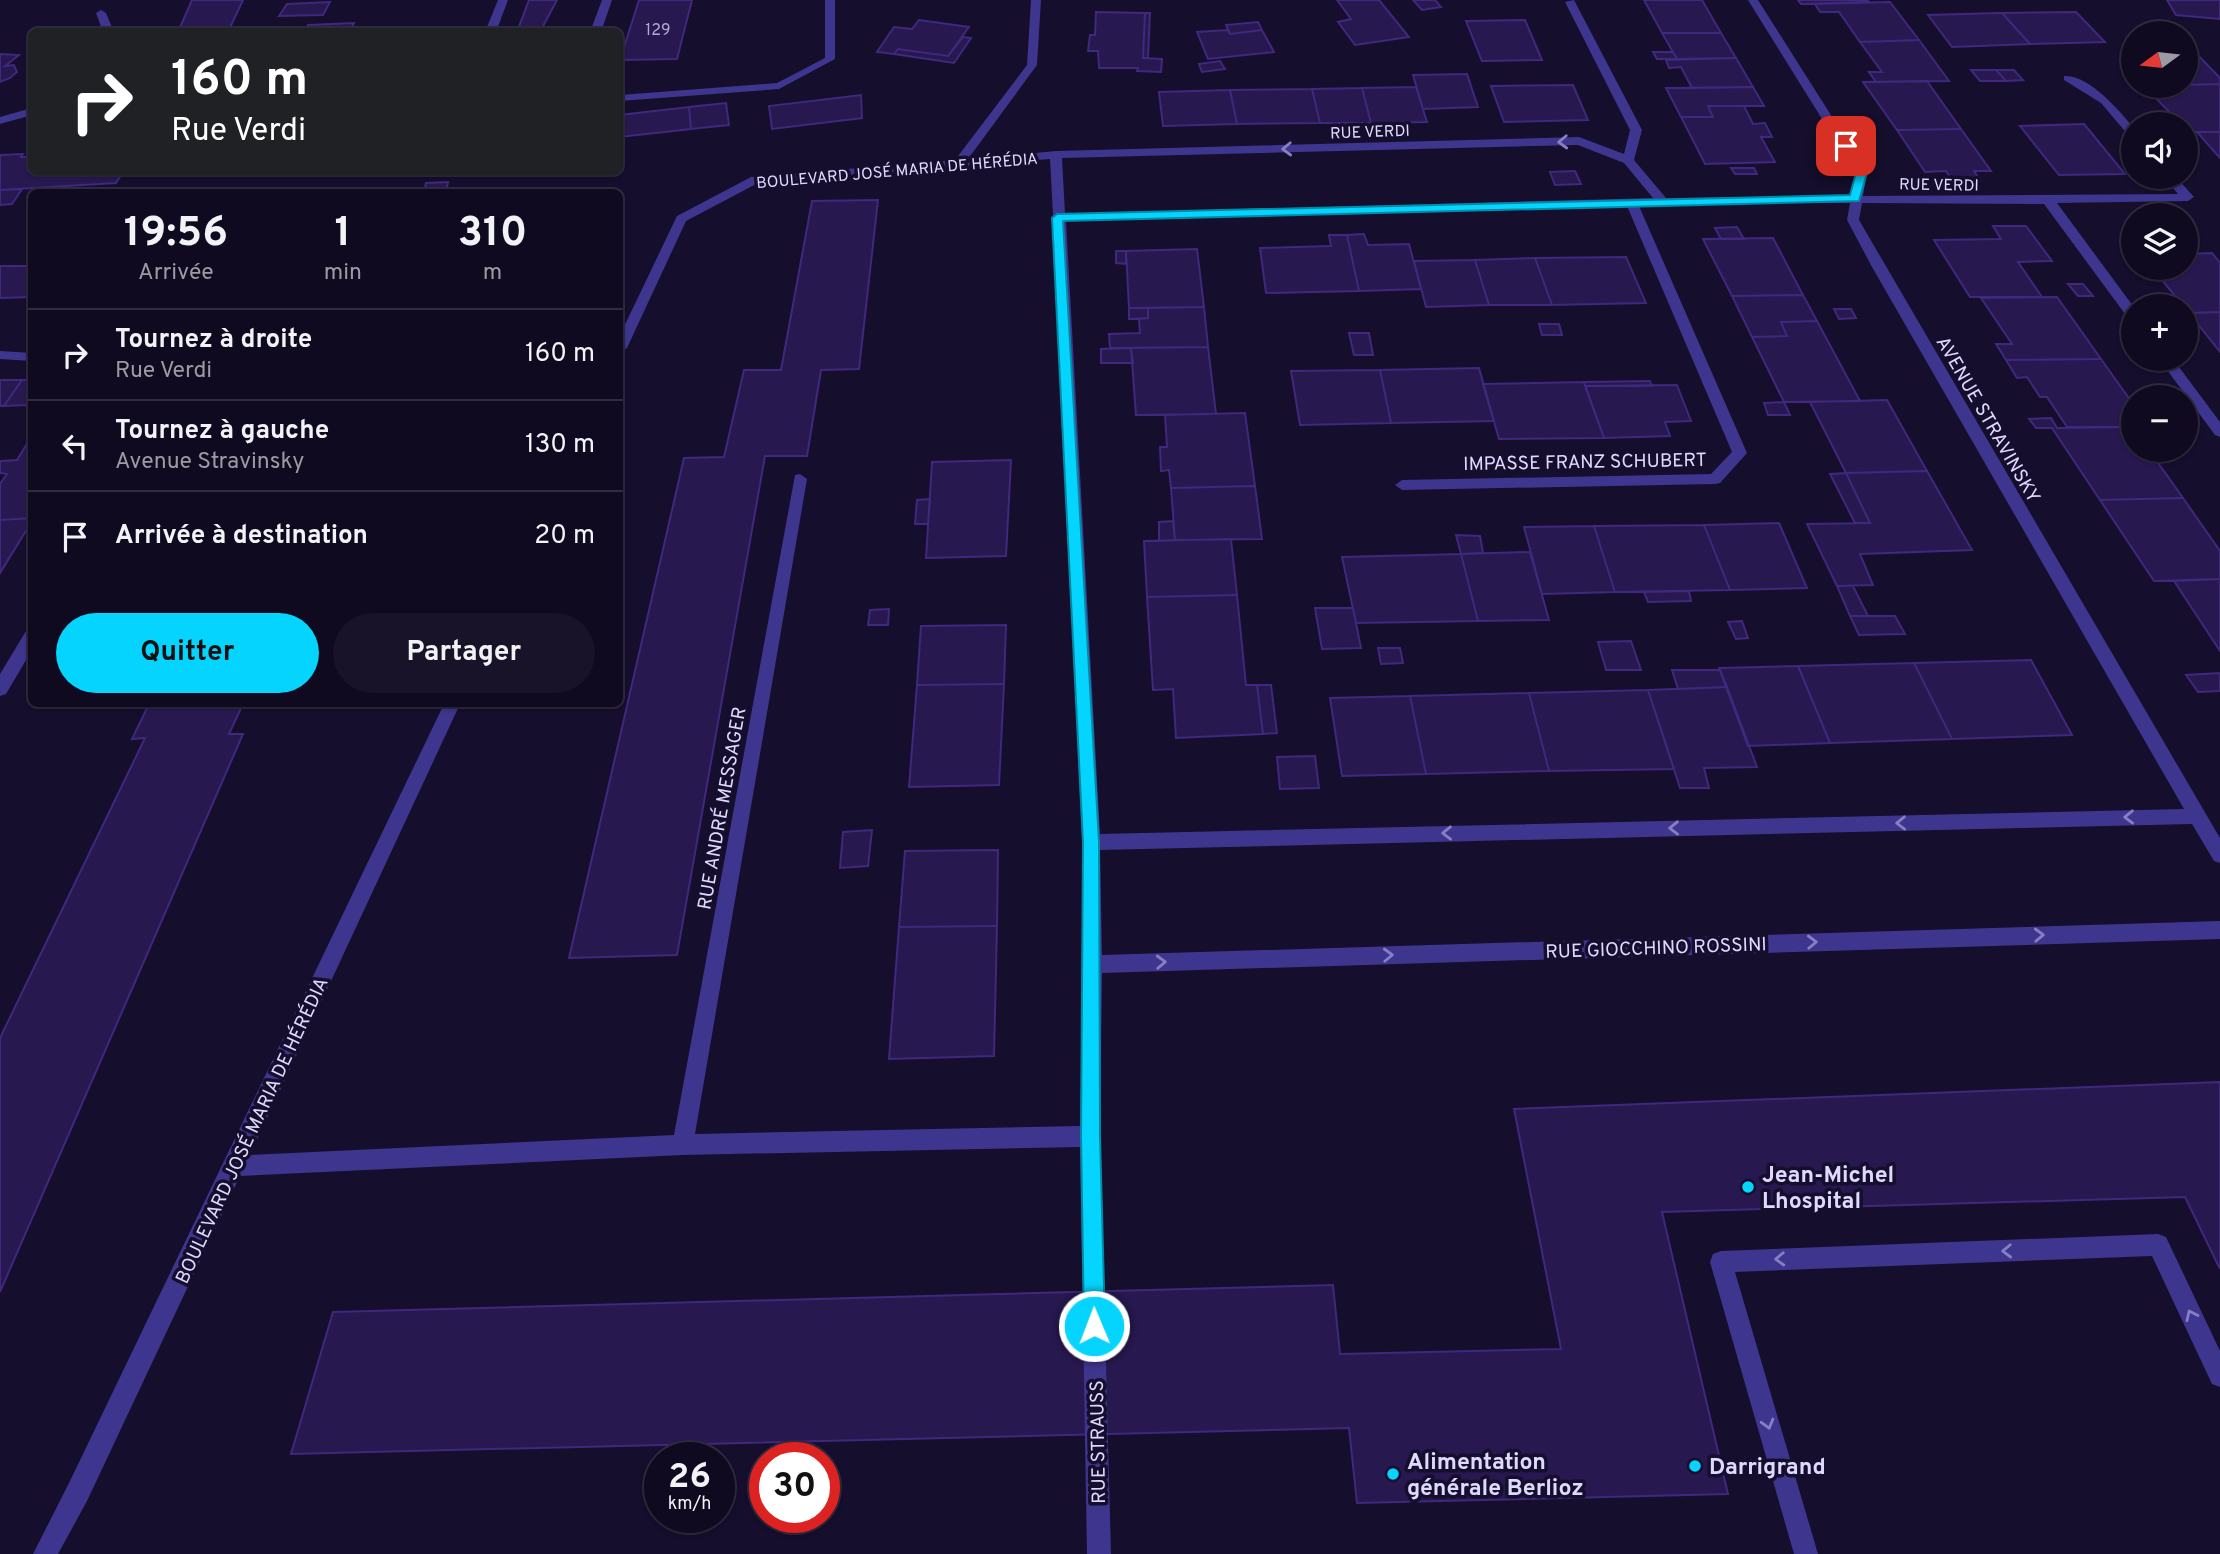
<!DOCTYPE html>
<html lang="fr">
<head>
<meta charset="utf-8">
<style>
  :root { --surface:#100a21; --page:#19132a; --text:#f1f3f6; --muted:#9c9aa5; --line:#302b3f; --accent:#05d4ff }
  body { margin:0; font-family:Overpass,sans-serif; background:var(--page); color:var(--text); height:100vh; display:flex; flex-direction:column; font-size:26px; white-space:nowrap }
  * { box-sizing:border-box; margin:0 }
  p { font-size:23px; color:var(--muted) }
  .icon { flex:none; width:38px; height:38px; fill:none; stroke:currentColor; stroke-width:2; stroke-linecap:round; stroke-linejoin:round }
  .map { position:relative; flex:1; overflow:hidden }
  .panel { position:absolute; left:28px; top:189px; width:595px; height:518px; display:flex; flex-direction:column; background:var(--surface); border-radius:10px; box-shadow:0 2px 5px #0004,0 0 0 2px var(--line) }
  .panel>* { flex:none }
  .hud { position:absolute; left:28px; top:28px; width:595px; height:147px; border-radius:10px; box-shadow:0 2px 5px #0004,0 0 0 2px var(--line); background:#202124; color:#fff; overflow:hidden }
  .needle { width:46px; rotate:255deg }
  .buttons { position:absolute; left:2121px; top:21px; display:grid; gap:14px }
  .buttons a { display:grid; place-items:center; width:77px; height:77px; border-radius:50%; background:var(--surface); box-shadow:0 2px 5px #0004,0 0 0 2px var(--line); font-size:35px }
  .speed { position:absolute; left:644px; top:1442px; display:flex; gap:14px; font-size:35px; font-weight:700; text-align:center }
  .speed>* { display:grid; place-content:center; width:91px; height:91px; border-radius:50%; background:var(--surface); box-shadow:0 2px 5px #0004,0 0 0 2px var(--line); line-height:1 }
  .speed small { font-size:18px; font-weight:400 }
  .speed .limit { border:10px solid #d22; background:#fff; color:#111 }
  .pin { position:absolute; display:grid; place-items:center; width:60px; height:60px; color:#fff; margin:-30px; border-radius:14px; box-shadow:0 4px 10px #0006 }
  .me { position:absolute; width:77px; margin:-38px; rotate:359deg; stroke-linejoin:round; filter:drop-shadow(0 0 5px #0008) }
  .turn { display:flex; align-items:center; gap:24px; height:147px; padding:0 28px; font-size:32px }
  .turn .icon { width:91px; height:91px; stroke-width:2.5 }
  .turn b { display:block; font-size:49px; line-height:60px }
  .eta { display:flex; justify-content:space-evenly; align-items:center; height:119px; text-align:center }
  .eta b { font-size:42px; font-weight:700; line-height:49px }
  .button { display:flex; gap:14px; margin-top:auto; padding:14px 28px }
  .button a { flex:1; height:80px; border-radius:42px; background:var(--accent); color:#111; font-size:28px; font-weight:700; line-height:80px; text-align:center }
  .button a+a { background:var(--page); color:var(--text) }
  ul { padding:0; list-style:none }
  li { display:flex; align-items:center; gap:21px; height:91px; padding:0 28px; border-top:2px solid var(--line) }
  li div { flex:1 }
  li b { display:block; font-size:26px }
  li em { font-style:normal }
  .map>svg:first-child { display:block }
  .building { fill:#27184f; stroke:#3f287d; stroke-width:2 }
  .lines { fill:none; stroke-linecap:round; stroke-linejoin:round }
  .service { fill:#3e358f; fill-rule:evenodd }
  .minor { fill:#3e358f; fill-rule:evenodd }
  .oneway { stroke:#877fc1 }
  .route { fill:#05d4ff; stroke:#038aa6; stroke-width:2 }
  .poi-dot { fill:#05d4ff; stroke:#150e2c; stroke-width:2.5 }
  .labels { text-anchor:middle; stroke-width:7; stroke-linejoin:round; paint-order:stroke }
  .number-label { font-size:16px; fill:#b2a9d3 }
  .far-street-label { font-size:16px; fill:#e0d9ff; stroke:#150e2c }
  .street-label { font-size:19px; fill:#e0d9ff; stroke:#150e2c }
  .near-poi-label { font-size:23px; font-weight:bold; fill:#e0d9ff; stroke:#150e2c; text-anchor:start }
</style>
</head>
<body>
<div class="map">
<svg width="2220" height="1554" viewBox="0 0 2220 1554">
  <rect width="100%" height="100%" fill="#150e2c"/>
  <path class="building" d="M192,0H243L228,32H178Z
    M529,0H557L542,28L577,27L576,32H517Z
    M639,0H692L677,59L620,60Z
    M1337,0H1379L1409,37L1355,45L1338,22L1351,19Z
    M1413,0H1435L1441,7L1422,10Z
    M1644,0H1702L1721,33H1662Z
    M1798,0H1867L1869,2L1801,4Z
    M2167,0H2220V19L2176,15Z
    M330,2L323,15L279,16L287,4Z
    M1890,2L1919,40L1860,42L1839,12H1820L1815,4Z
    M1096,12L1145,13L1143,58L1162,59L1161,72L1137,71L1138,68H1099L1098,51H1088L1090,35H1095Z
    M2076,12L2105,42L2030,44L2002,13Z
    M1145,13H1150L1148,58H1143Z
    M1998,13H2002L2030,44L1952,47L1928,15Z
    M919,20L969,27L948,56L898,49L894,54L877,52L894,27L912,29Z
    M1525,20L1542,60L1482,61L1466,21Z
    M1258,22L1262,30L1230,34L1226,25Z
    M354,23L350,32H304L308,25Z
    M1228,30L1230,34L1262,30L1274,52L1208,59L1197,32Z
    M1662,33H1721L1736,58L1677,59Z
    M963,37L971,38L954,63L894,54L898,49L948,56Z
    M1919,40L1949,81L1876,82L1869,72H1882L1860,42Z
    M2186,43L2220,78V84L2186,85Z
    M1653,52H1673L1677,59H1657Z
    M0,54L19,55L5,66L14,65L17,72L10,78L0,82Z
    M1736,58L1753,87L1692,88L1681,67L1669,68L1666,60Z
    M1220,61L1225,69L1202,72L1199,64Z
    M1971,70H1996L2006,81H1980Z
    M1996,70H2014L2023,80L2006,81Z
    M1467,74L1478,107L1423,109L1413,75Z
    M1927,81L1961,129L1897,130L1863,82Z
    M2220,84V132H2197L2189,133L2186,124H2181L2144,86Z
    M1573,85L1588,120L1504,122L1491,86Z
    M1416,87L1427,122L1371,123L1362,88Z
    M1753,87L1764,106H1708L1713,117H1681L1666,88Z
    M1362,88L1371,123H1320L1312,89Z
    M1312,89L1320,123L1237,124L1230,90Z
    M1230,90L1237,124L1163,126L1159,92Z
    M861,95L862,118L772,129L769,106Z
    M726,103L729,125L691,129L689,107Z
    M1708,106H1744L1753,124L1765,123L1772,137H1761L1775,162L1705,164L1681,117H1713Z
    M689,107L691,129L620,137V115Z
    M2084,124L2125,174L2059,175L2020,126Z
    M1961,129L1991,171H1974L1980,180H1952L1946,171L1925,172L1897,130Z
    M2197,132H2220V158Z
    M23,154L21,157H32V172H123L116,183L0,190V155Z
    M1731,168H1754L1757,174H1735Z
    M1575,171L1581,184L1555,185L1550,172Z
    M204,172H260L259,174L201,176Z
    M448,182L446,192H424L426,183Z
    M22,189L12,204L0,205V190Z
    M878,200L859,369L821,370L807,456H765L677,955L569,958L684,458L724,457L744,370H781L812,201Z
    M1993,226H2026L2052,261L2018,262L2042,297H1970L1934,240L2001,239Z
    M1737,227L1744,239H1721L1715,228Z
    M1364,234L1368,245L1409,244L1421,289L1359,291L1347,235Z
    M1329,235H1347L1359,291L1266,293L1260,248L1331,246Z
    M1773,238L1803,295L1732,296L1703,239Z
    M1197,249L1204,307L1129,308L1126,251Z
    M1116,251H1126V264L1116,263Z
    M2212,253L2220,263V312L2189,313L2152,268H2186V254Z
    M1626,257L1646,303L1552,305L1535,258Z
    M1535,258L1552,305H1489L1475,260Z
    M1475,260L1489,305L1426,307L1414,261Z
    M0,266H32V297L0,298Z
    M2068,284H2083L2093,296H2078Z
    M1803,295L1817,321L1781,322L1787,336L1752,337L1732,296Z
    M2057,297L2101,359L2006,360L1996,344H2012L1981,298Z
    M1204,307L1208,347L1110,348L1109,334L1140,333L1139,319L1148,318V308Z
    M1129,308H1148V318L1129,319Z
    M1834,309H1851L1856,318L1839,319Z
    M2220,312V352L2189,313Z
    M1817,321L1860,401L1784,402L1752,337L1787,336L1781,322Z
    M1539,324H1559L1562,335H1542Z
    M1349,333H1369L1373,355H1354Z
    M1208,347L1216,414L1136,415L1131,348Z
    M1131,348L1133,363H1101V349Z
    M2101,359L2133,404V427H2067L2047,397H2040L2027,377L2017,378L2006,360Z
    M1479,368L1494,421L1391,423L1380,370Z
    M1380,370L1391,423L1300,425L1291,371Z
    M0,380H22L4,406H0Z
    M22,380H32V400L28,405L4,406Z
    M1650,381L1652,386H1585L1584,382Z
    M1584,382L1604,438L1499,439L1483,384Z
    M1677,385L1691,421L1665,422L1670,436L1604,438L1585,386Z
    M1887,400L1927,471L1846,473L1810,402Z
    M1784,402L1790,415H1768L1764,403Z
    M1245,413L1255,486L1171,488L1169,470L1161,471L1160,447H1167L1165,415Z
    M2051,418L2057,428L2133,427V450H2149L2183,498L2100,500L2052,428H2036L2029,419Z
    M28,442H32V518L0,520V484L7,474L0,473V461L17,460Z
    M1011,460L1006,556L926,558L932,462Z
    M1927,471L1972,550L1860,554L1873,585L1837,586L1807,524L1870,523L1846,473Z
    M1846,473L1870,523H1855L1830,474Z
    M1255,486L1262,539L1175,540L1171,488Z
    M2183,498L2220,551V579L2154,581L2100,500Z
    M930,499L928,524H915L917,500Z
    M32,518V521L0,573V520Z
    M1173,521L1175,540L1159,541V522Z
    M1779,523L1807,588L1730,590L1704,525Z
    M1704,525L1730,590L1615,592L1594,526Z
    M1594,526L1615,592L1542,594L1524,527Z
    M1456,535L1480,536L1483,553L1461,554Z
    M1231,539L1237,595L1147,597L1144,541Z
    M1530,552L1549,620L1478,621L1461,554Z
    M1461,554L1478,621L1356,623L1342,557Z
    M2220,579V651L2174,581Z
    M1837,586H1853L1868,616H1850Z
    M1689,591L1691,601L1648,602L1644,592Z
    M1237,595L1246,685H1257L1263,734L1176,738L1173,689L1153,690L1147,597Z
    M1315,608H1353L1361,648L1322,649Z
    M889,609L888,625H868L870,610Z
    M1850,616H1895L1905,634L1859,635Z
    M1742,621L1748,638L1736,639L1728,622Z
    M1006,625L1004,684L917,685L921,626Z
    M1631,641L1641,670H1606L1598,642Z
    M1378,648H1400L1403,663L1381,664Z
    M2031,660L2072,735L1952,739L1914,663Z
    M1914,663L1952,739L1830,743L1798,666Z
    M1798,666L1830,743L1748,746L1719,668Z
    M1672,670H1720L1727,687L1678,689Z
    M2220,673V691L2198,692L2186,675Z
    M1004,684L999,785L909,787L917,685Z
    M1257,685H1271L1277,733L1263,734Z
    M1727,687L1757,767L1704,768L1709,788H1680L1648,690Z
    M1648,690L1674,769L1549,771L1529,693Z
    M1529,693L1549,771L1426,774L1410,696Z
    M1410,696L1426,774L1342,776L1330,698Z
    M149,704H243L229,734H243L0,1292V1038L145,738L132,739Z
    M1315,756L1319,788L1280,789L1277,757Z
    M872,830L868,866L840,868L843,832Z
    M998,850L997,926L899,927L905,851Z
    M997,926L994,1056L889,1059L899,927Z
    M2220,1082V1269L2185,1197L1662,1212L1728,1494L1357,1503L1349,1428L291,1454L333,1312L1333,1285L1340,1354L1561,1349L1514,1109Z"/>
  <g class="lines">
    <path class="service" d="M602,0H612L601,32H590Z
      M825,0H835V59L779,89L620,101V95L777,83L825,58Z
      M2158,1234L2166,1237L2220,1351V1387L2212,1384L2152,1256L1735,1272L1818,1554H1794L1710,1262L1713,1254L1721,1251Z"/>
    <path class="minor" d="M498,0H508L496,32H485Z
      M1031,0H1041L1037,65L968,159L1056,151L1579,137L1624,154L1630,130L1565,2L1574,0L1642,130L1634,160L1666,198L1851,196L1855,172L1748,0H1758L1867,172L1863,196L2178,194L2164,177H2176L2194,197L2188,201L2057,203L2133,306V319L2128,318L2044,204L1862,203L1859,220L2220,838V863L2214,861L2192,824L1100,850L1102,955L2220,921V939L1102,973L1100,1136L1111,1554H1087L1080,1147L683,1155L240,1176L87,1501L58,1554H33L69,1483L444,704H460L250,1155L674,1135L795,475L800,474L807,479L695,1134L1080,1126L1083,964L1082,842L1053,221L1051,218L1053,215L1050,159L758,183L686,221L627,348L620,352V335L677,216L751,177L955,160L1027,65ZM1578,145L1624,163L1653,198L1065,214L1062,158ZM1763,203H1850L1847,220L1872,267L2184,809L1100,834L1066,221L1627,206L1732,452L1711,474L1402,480L1395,485L1402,490L1715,484L1720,483L1747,453L1639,206Z
      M101,10L106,13L114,32H103L96,13Z
      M2064,76C2088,74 2119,110 2133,127V137L2129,136L2101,103L2064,80Z
      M32,108V115L0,124V117Z
      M0,351L32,353V361L0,359Z
      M2159,359H2173L2220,422V437L2215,435Z
      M32,629V650L6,694L0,696V674L26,631Z"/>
  </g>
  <defs><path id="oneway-chevron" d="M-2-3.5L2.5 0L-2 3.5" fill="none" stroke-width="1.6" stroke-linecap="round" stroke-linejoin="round" transform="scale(1.75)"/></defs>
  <g class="oneway">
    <use href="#oneway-chevron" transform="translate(1563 142) rotate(178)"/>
    <use href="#oneway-chevron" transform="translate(1287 149) rotate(178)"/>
    <use href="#oneway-chevron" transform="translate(2129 817) rotate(179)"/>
    <use href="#oneway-chevron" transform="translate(1901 823) rotate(179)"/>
    <use href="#oneway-chevron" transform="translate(1674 828) rotate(179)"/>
    <use href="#oneway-chevron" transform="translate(1447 833) rotate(179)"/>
    <use href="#oneway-chevron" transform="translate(2039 935) rotate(-2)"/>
    <use href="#oneway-chevron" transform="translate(1812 942) rotate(-2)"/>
    <use href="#oneway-chevron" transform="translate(1388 955) rotate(-2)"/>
    <use href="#oneway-chevron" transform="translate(1161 962) rotate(-2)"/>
    <use href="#oneway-chevron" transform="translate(2007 1251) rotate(178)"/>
    <use href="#oneway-chevron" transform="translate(1780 1259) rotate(178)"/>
    <use href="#oneway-chevron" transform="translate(2191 1315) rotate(-115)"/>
    <use href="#oneway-chevron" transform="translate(1768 1424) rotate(74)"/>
  </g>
  <path class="route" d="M1842,144H1850L1867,173L1859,201L1063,221L1099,842L1100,1136L1105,1326L1102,1333L1094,1336L1087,1333L1084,1326L1081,1136L1083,842L1052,218L1057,214L1850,195L1856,173L1841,146Z"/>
  <g class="poi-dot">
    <circle cx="1748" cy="1187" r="7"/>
    <circle cx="1695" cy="1466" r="7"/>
    <circle cx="1393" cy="1474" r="7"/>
  </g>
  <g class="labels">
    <g class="number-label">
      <text x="658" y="35">129</text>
    </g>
    <g class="far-street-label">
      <text transform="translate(1370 131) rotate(-2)" y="6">RUE VERDI</text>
      <text transform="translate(897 170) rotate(-5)" y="6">BOULEVARD JOSÉ MARIA DE HÉRÉDIA</text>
      <text transform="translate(1939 184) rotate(1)" y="6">RUE VERDI</text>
    </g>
    <g class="street-label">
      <text transform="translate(1989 419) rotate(60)" y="7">AVENUE STRAVINSKY</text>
      <text transform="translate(1585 461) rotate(-1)" y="7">IMPASSE FRANZ SCHUBERT</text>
      <text transform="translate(721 808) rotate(-80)" y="7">RUE ANDRÉ MESSAGER</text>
      <text transform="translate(1656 947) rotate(-2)" y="7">RUE GIOCCHINO ROSSINI</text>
      <text transform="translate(251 1130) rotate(-65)" y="7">BOULEVARD JOSÉ MARIA DE HÉRÉDIA</text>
      <text transform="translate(1097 1442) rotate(-91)" y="7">RUE STRAUSS</text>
    </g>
    <g class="near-poi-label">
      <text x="1762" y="1182">Jean-Michel<tspan x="1762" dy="26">Lhospital</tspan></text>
      <text x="1407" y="1469">Alimentation<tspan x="1407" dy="26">générale Berlioz</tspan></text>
      <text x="1709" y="1474">Darrigrand</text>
    </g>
  </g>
</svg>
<div class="buttons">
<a><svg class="needle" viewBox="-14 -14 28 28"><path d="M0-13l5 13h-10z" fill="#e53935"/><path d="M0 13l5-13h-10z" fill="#9c9aa5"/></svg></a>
<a><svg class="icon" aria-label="sound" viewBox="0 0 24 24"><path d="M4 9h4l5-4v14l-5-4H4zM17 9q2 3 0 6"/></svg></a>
<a><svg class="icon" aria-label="layers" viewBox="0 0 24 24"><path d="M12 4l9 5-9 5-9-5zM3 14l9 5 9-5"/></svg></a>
<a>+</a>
<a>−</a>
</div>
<div class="speed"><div>26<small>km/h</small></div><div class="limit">30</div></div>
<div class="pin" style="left:1846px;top:146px;background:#d93025"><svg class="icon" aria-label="arrive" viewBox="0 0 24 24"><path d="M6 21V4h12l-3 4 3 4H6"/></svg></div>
<svg class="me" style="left:1094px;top:1326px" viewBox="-20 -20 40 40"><circle r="17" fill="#05d4ff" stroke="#fff" stroke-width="3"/><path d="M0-11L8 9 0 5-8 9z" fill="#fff"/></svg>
<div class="hud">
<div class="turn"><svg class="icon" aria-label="right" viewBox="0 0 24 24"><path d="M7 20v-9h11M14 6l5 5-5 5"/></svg><div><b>160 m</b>Rue Verdi</div></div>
</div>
<section class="panel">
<div class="eta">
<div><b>19:56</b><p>Arrivée</p></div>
<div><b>1</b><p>min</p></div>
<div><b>310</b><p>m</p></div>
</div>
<ul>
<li><svg class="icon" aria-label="right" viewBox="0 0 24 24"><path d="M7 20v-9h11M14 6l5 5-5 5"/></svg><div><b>Tournez à droite</b><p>Rue Verdi</p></div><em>160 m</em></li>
<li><svg class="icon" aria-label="left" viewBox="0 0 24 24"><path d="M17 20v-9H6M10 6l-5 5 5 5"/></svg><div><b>Tournez à gauche</b><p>Avenue Stravinsky</p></div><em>130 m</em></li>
<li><svg class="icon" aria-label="arrive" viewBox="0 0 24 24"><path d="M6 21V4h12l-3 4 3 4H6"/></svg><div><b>Arrivée à destination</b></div><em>20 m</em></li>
</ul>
<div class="button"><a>Quitter</a><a>Partager</a></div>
</section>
</div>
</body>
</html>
